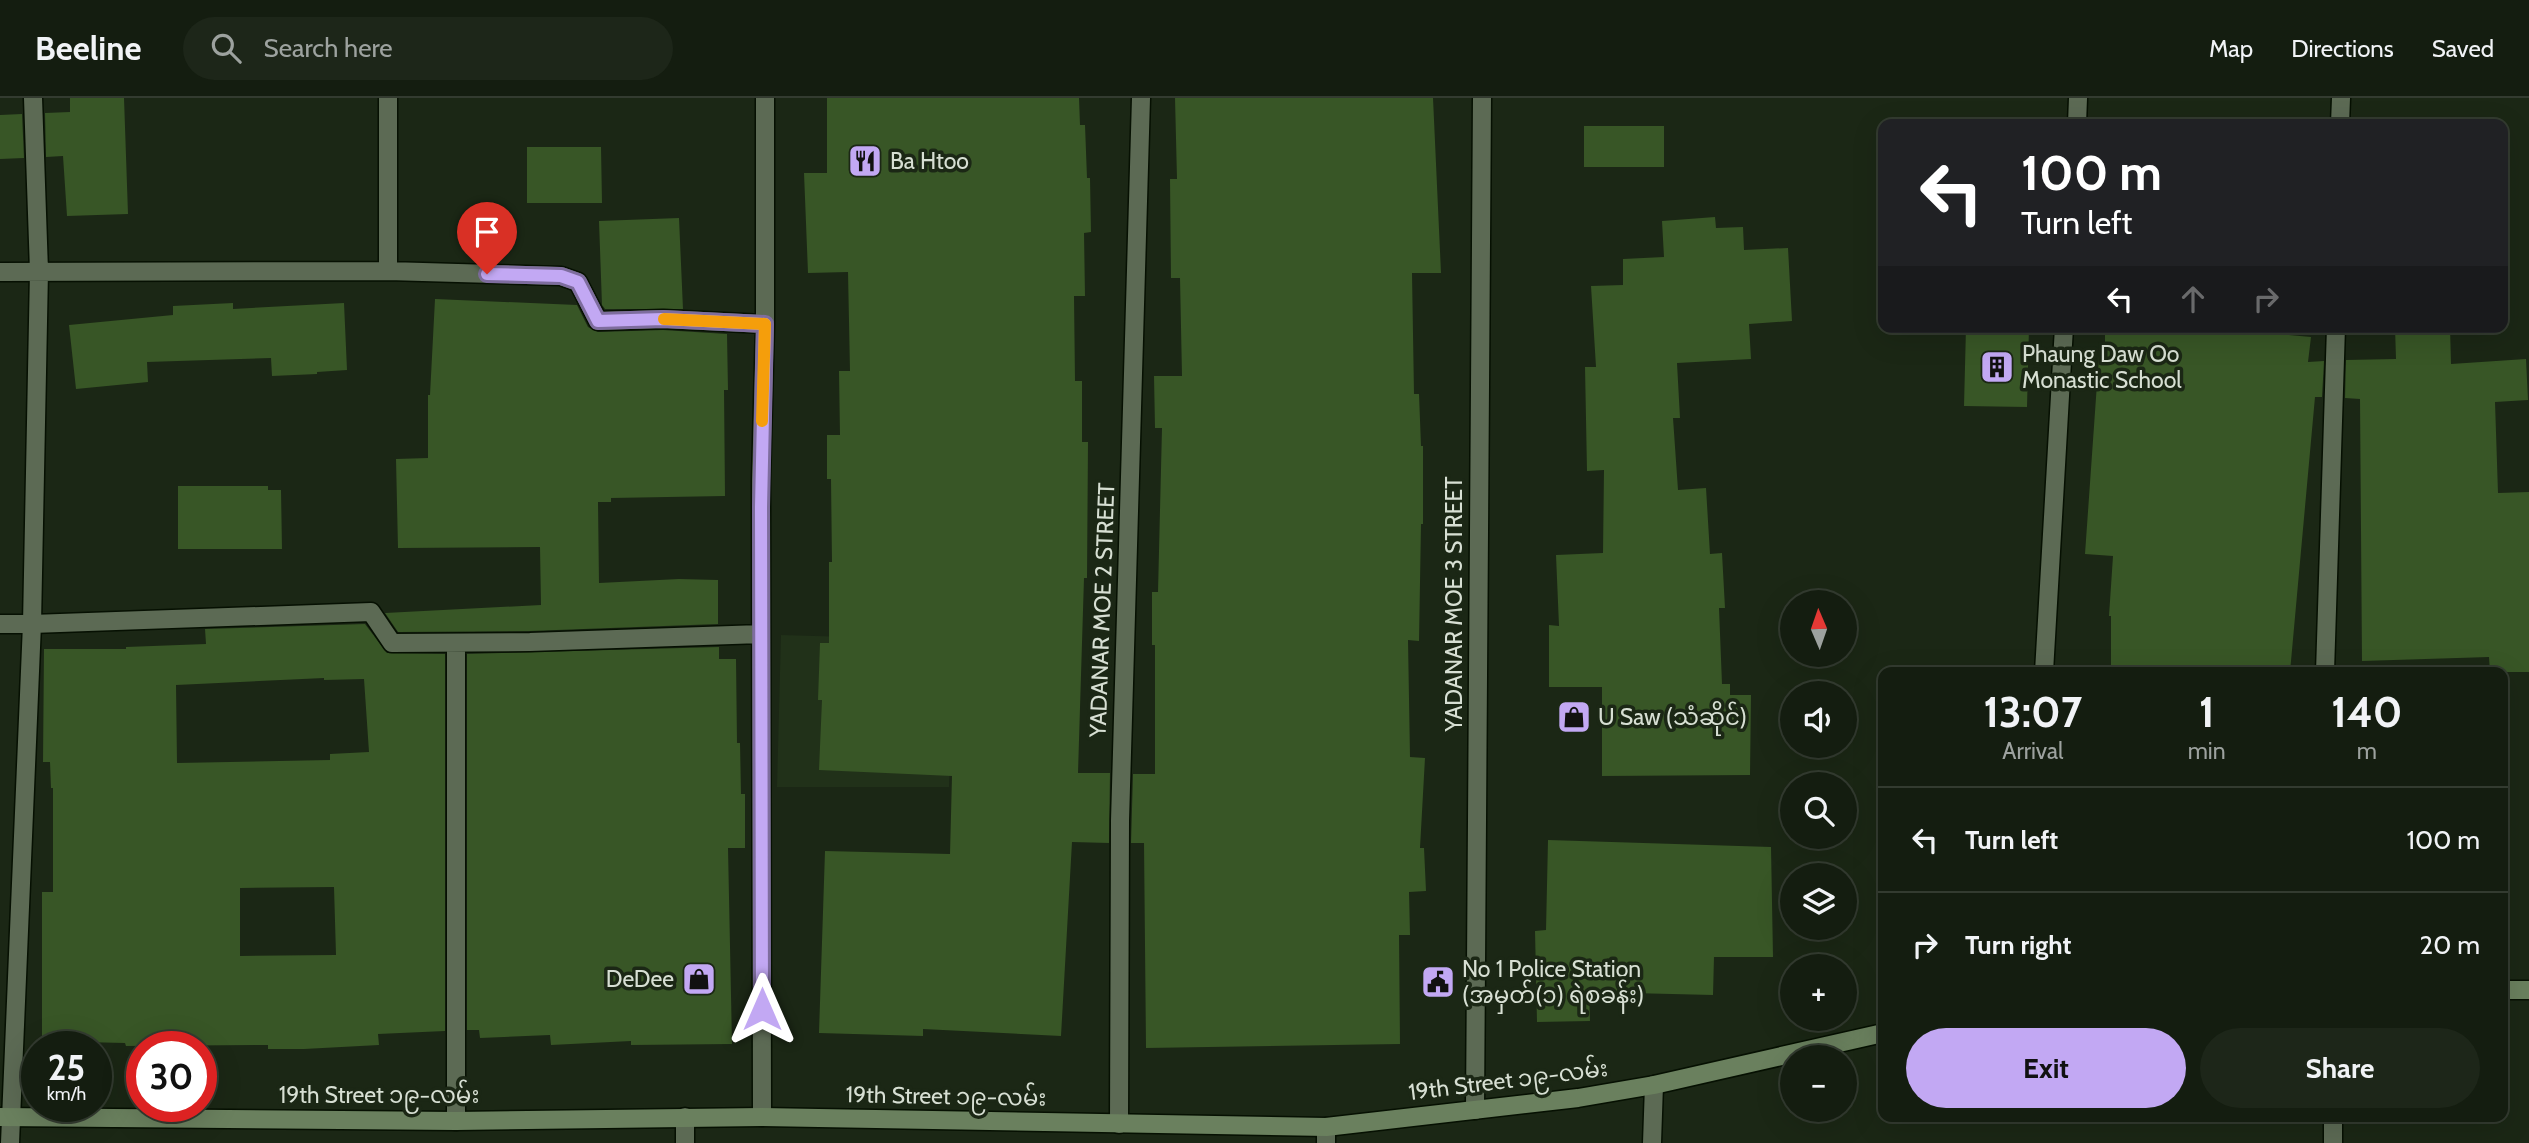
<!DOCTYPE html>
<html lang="en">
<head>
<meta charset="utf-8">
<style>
  :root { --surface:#141d10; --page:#1d2619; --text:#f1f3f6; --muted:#9da29f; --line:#333b30; --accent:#c2a8f3 }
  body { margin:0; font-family:Cabin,"Noto Sans Myanmar",sans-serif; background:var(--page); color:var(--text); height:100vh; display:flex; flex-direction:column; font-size:26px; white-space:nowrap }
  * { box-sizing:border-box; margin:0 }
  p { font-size:23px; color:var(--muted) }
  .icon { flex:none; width:38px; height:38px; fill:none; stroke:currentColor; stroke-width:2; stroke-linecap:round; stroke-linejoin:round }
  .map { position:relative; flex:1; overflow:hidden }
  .panel { position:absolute; left:1878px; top:569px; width:630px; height:455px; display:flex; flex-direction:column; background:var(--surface); border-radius:14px; box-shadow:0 7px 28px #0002,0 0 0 2px var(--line) }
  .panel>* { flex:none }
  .hud { position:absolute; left:1878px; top:21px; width:630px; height:214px; border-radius:14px; box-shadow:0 7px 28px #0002,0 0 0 2px var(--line); background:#202124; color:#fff; overflow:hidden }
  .needle { width:46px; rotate:358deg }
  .controls { position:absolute; left:1780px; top:492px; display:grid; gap:14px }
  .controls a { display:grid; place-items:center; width:77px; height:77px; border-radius:50%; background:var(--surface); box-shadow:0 7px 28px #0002,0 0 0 2px var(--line); font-size:35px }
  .speed { position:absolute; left:21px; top:933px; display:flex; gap:14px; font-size:35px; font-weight:700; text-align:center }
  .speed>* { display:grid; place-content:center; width:91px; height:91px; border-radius:50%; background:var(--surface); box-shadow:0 7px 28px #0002,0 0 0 2px var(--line); line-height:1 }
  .speed small { font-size:18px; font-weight:400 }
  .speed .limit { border:10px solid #d22; background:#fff; color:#111 }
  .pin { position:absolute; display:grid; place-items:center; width:60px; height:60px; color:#fff; margin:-72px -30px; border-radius:50% 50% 50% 0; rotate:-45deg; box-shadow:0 0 7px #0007 }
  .pin .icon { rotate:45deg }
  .me { position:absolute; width:77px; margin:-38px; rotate:0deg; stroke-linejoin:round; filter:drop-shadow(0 0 5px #0008) }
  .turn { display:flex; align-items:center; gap:24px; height:147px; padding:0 28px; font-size:32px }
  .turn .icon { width:91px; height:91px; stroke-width:2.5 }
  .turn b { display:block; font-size:49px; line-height:60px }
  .lanes { display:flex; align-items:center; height:66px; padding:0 28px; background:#0003; justify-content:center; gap:35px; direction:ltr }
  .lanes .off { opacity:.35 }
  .eta { display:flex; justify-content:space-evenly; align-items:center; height:119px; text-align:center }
  .eta b { font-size:42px; font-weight:700; line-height:49px }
  .button { display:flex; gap:14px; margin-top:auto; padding:14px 28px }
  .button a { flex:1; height:80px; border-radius:42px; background:var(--accent); color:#111; font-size:28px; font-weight:700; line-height:80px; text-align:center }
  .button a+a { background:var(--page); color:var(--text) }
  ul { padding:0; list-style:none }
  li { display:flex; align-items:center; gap:21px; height:105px; padding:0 28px; border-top:2px solid var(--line) }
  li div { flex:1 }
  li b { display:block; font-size:26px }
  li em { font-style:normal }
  header { display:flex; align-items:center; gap:42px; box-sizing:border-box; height:98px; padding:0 35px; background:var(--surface); border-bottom:2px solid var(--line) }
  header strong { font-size:33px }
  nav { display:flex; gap:38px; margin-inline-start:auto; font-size:24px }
  .search { width:490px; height:63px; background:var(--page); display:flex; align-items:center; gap:18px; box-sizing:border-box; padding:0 24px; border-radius:38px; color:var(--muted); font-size:26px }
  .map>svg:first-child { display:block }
  .built { fill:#213119 }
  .building { fill:#385626; fill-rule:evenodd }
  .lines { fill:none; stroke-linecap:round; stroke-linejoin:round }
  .street-casing { stroke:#061002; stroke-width:21 }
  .secondary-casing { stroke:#061002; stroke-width:21 }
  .street { stroke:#5c6a54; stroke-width:18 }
  .secondary { stroke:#6a805e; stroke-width:18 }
  .route-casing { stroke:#7e6d9e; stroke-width:18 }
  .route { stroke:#c2a8f3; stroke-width:12 }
  .slow { stroke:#f59e0b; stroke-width:12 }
  .labels { text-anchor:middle; stroke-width:7; stroke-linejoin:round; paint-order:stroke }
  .poi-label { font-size:23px; fill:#d7dfd3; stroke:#1b2715; text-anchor:start }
  .street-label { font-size:23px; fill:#d7dfd3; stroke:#1b2715 }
</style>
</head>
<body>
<header>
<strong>Beeline</strong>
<div class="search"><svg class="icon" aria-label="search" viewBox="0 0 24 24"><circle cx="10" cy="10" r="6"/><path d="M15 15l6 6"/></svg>Search here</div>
<nav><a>Map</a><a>Directions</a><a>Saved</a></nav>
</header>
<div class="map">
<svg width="2529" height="1045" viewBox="0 0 2529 1045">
  <rect width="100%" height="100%" fill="#1b2715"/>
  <path class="built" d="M781,537L953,542L949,689H777Z"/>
  <path class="building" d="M70,0H124L128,116L67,118L63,58L46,59L45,15L70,14Z
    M827,0H1079L1080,27H1085L1087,80H1090L1091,134L1084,135L1085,198H1074L1075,283H1082V344H1088L1087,480H1084L1078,675H1110L1109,745L1072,744L1061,938L923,931V938L819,935L825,753L950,756L952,678L819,672L822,602H818L820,545H829V464H832L831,381H827V337H840L839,273H850L848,174L808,175L804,75H827Z
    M1175,0H1433L1441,175H1412L1414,296H1419L1421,348H1423V426H1421L1419,543L1408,542L1410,659L1425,660L1420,750H1424L1426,793L1409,794L1410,837H1399L1400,946L1146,950L1144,745H1131L1133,676H1155V547H1152V494H1158L1162,330H1155L1154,278H1182L1180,180H1171L1170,81H1177Z
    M22,16L24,60L0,61V17Z
    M1584,28H1664V69H1584Z
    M527,49H601L602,105H527Z
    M1715,119L1716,130L1743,129L1744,152L1788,150L1792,223L1749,226L1751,261L1677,265L1680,320H1673L1678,392L1706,390L1710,456L1722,455L1725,510H1719L1722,586H1730V597H1751L1750,677L1602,678V589H1549V527L1559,528L1556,457L1603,455L1604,372L1587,373L1585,269H1596L1591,188L1623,187V161L1664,159L1662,123Z
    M679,120L683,211H605L602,207L599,123Z
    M435,201L577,207L588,229L598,234L663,232L727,236L728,292H724L725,398L611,400V404H598L599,485L679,481L718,482V526L530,533L398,534L385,515L541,507L540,449L398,450L396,361L428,360V297H430Z
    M233,205V211L344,205L347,272L317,274V276L272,278L271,260L147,264L148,284L76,291L69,227L173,217V208Z
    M1966,229H2029L2027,309L1964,308Z
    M2105,229H2203L2311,239L2308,264L2324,263L2322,299H2315L2290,574H2148V568H2111V518H2109L2113,458L2085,456L2099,257L2105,258Z
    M2395,229H2450L2451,266L2526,261L2528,302L2495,304L2498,395L2529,394V574H2490L2489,559L2362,563L2360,301L2345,300L2346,262L2396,261Z
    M178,388H268V392H281L282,451H178Z
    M365,526L387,555L445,556V933L378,936L379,947L304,951H268V947L126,948L125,945L42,943V794H53V690H51L50,664H43L44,551H126V549L206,546L205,531ZM324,580V582L364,581L369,654L330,656V662L177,665L176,587ZM334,789L336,857L240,858V790Z
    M719,549V561H736L737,645H740L741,696H745V750H728L732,946L631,947V943L551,947L550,937L480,940L479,932H467V556Z
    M1548,742L1771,749L1773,859H1714L1713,897L1589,894L1590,923L1537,924L1535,833L1546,832Z"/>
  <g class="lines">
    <defs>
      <path id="street" d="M2077,26L2078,0
        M2340,26L2341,0
        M388,173L561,178L578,184L598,223L663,221L765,226
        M0,174L388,173V0
        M0,526H32L371,514L392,545L530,544L761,536
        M2044,574L2064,229
        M2325,574L2336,229
        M1475,1012L1482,0
        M762,1019L761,383L765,226V0
        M456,1023V545
        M1119,1026L1120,723L1141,0
        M1326,1029V1045
        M10,1045L32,526L39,173L33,0
        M685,1045V1019
        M1652,1045L1654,987
        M2333,1045V1018"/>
      <path id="secondary" d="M2502,892H2529
        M0,1019L456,1023L762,1019L1326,1029L1578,1000L1654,987L1883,935"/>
    </defs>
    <use href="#street" class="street-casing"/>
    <use href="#secondary" class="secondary-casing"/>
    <use href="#street" class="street"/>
    <use href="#secondary" class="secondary"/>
  </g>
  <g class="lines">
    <defs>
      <path id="route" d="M487,176L561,178L578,184L598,223L663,221L765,226L761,409L762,911"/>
    </defs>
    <use href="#route" class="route-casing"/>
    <use href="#route" class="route"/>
    <path class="slow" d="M664,221L765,226L762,323"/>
  </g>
  <defs>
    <symbol id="restaurant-square" viewBox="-11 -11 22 22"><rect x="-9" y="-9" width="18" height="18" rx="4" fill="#c2a8f3" stroke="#1b2715"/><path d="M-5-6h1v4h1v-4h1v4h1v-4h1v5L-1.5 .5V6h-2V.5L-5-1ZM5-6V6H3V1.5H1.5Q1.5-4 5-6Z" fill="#111"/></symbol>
    <symbol id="building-square" viewBox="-11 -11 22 22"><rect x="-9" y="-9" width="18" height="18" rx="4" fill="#c2a8f3" stroke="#1b2715"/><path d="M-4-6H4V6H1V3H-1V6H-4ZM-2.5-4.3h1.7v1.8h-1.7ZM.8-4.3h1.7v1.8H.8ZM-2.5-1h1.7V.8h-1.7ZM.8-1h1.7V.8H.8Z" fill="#111"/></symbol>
    <symbol id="shop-square" viewBox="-11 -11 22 22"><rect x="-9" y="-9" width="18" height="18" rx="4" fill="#c2a8f3" stroke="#1b2715"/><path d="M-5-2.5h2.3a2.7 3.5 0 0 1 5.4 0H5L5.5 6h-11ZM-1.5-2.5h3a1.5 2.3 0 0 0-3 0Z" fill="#111"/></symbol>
    <symbol id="civic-square" viewBox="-11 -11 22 22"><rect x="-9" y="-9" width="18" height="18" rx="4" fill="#c2a8f3" stroke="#1b2715"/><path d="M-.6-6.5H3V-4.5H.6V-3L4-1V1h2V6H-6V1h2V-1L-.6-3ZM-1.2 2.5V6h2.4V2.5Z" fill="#111"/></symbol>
  </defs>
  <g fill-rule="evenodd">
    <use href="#restaurant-square" x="846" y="44" width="38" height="38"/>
    <use href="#building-square" x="1978" y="250" width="38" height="38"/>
    <use href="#shop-square" x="1555" y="600" width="38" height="38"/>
    <use href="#shop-square" x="680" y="862" width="38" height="38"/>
    <use href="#civic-square" x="1419" y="865" width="38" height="38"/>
  </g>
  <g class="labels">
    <g class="poi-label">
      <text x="890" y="71">Ba Htoo</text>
      <text x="2022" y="264">Phaung Daw Oo<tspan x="2022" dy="26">Monastic School</tspan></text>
      <text x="1598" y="627">U Saw (သံဆိုင်)</text>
      <text x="1462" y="879">No 1 Police Station<tspan x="1462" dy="26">(အမှတ်(၁) ရဲစခန်း)</tspan></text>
      <text x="674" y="889" text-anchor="end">DeDee</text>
    </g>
    <g class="street-label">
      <text transform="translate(1454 506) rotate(-90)" y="8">YADANAR MOE 3 STREET</text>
      <text transform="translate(1102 512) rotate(-88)" y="8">YADANAR MOE 2 STREET</text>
      <text transform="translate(1508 982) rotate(-7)" y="8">19th Street ၁၉−လမ်း</text>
      <text x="379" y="1005">19th Street ၁၉−လမ်း</text>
      <text transform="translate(946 998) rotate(1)" y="8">19th Street ၁၉−လမ်း</text>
    </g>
  </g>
</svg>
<div class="controls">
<a><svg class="needle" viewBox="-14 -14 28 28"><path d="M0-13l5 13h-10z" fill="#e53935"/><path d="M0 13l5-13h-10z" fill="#9da29f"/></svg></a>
<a><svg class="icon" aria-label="sound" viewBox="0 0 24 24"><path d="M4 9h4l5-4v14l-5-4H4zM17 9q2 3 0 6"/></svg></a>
<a><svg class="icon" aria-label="search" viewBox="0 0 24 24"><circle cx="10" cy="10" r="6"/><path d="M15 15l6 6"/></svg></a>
<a><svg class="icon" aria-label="layers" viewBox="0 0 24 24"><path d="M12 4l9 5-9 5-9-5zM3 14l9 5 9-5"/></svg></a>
<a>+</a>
<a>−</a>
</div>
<div class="speed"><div>25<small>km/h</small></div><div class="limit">30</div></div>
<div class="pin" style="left:487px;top:176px;background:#d93025"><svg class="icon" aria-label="arrive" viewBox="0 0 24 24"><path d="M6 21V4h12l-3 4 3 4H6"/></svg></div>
<svg class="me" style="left:762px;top:911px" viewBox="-20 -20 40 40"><path d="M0-17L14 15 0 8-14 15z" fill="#c2a8f3" stroke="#fff" stroke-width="4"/></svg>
<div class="hud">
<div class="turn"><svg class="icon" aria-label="left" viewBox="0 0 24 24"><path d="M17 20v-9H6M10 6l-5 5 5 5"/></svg><div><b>100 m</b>Turn left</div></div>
<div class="lanes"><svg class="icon" aria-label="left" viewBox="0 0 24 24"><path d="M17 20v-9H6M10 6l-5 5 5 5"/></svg><svg class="icon off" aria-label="ahead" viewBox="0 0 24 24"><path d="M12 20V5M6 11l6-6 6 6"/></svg><svg class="icon off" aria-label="right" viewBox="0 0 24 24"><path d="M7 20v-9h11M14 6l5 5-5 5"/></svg></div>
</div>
<section class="panel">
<div class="eta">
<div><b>13:07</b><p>Arrival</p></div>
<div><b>1</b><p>min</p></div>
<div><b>140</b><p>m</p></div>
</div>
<ul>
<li><svg class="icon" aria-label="left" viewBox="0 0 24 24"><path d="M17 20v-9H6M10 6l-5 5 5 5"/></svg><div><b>Turn left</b></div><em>100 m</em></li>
<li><svg class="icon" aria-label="right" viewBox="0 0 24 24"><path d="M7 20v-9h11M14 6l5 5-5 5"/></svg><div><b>Turn right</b></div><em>20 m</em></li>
</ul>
<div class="button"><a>Exit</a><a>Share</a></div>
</section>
</div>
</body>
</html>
